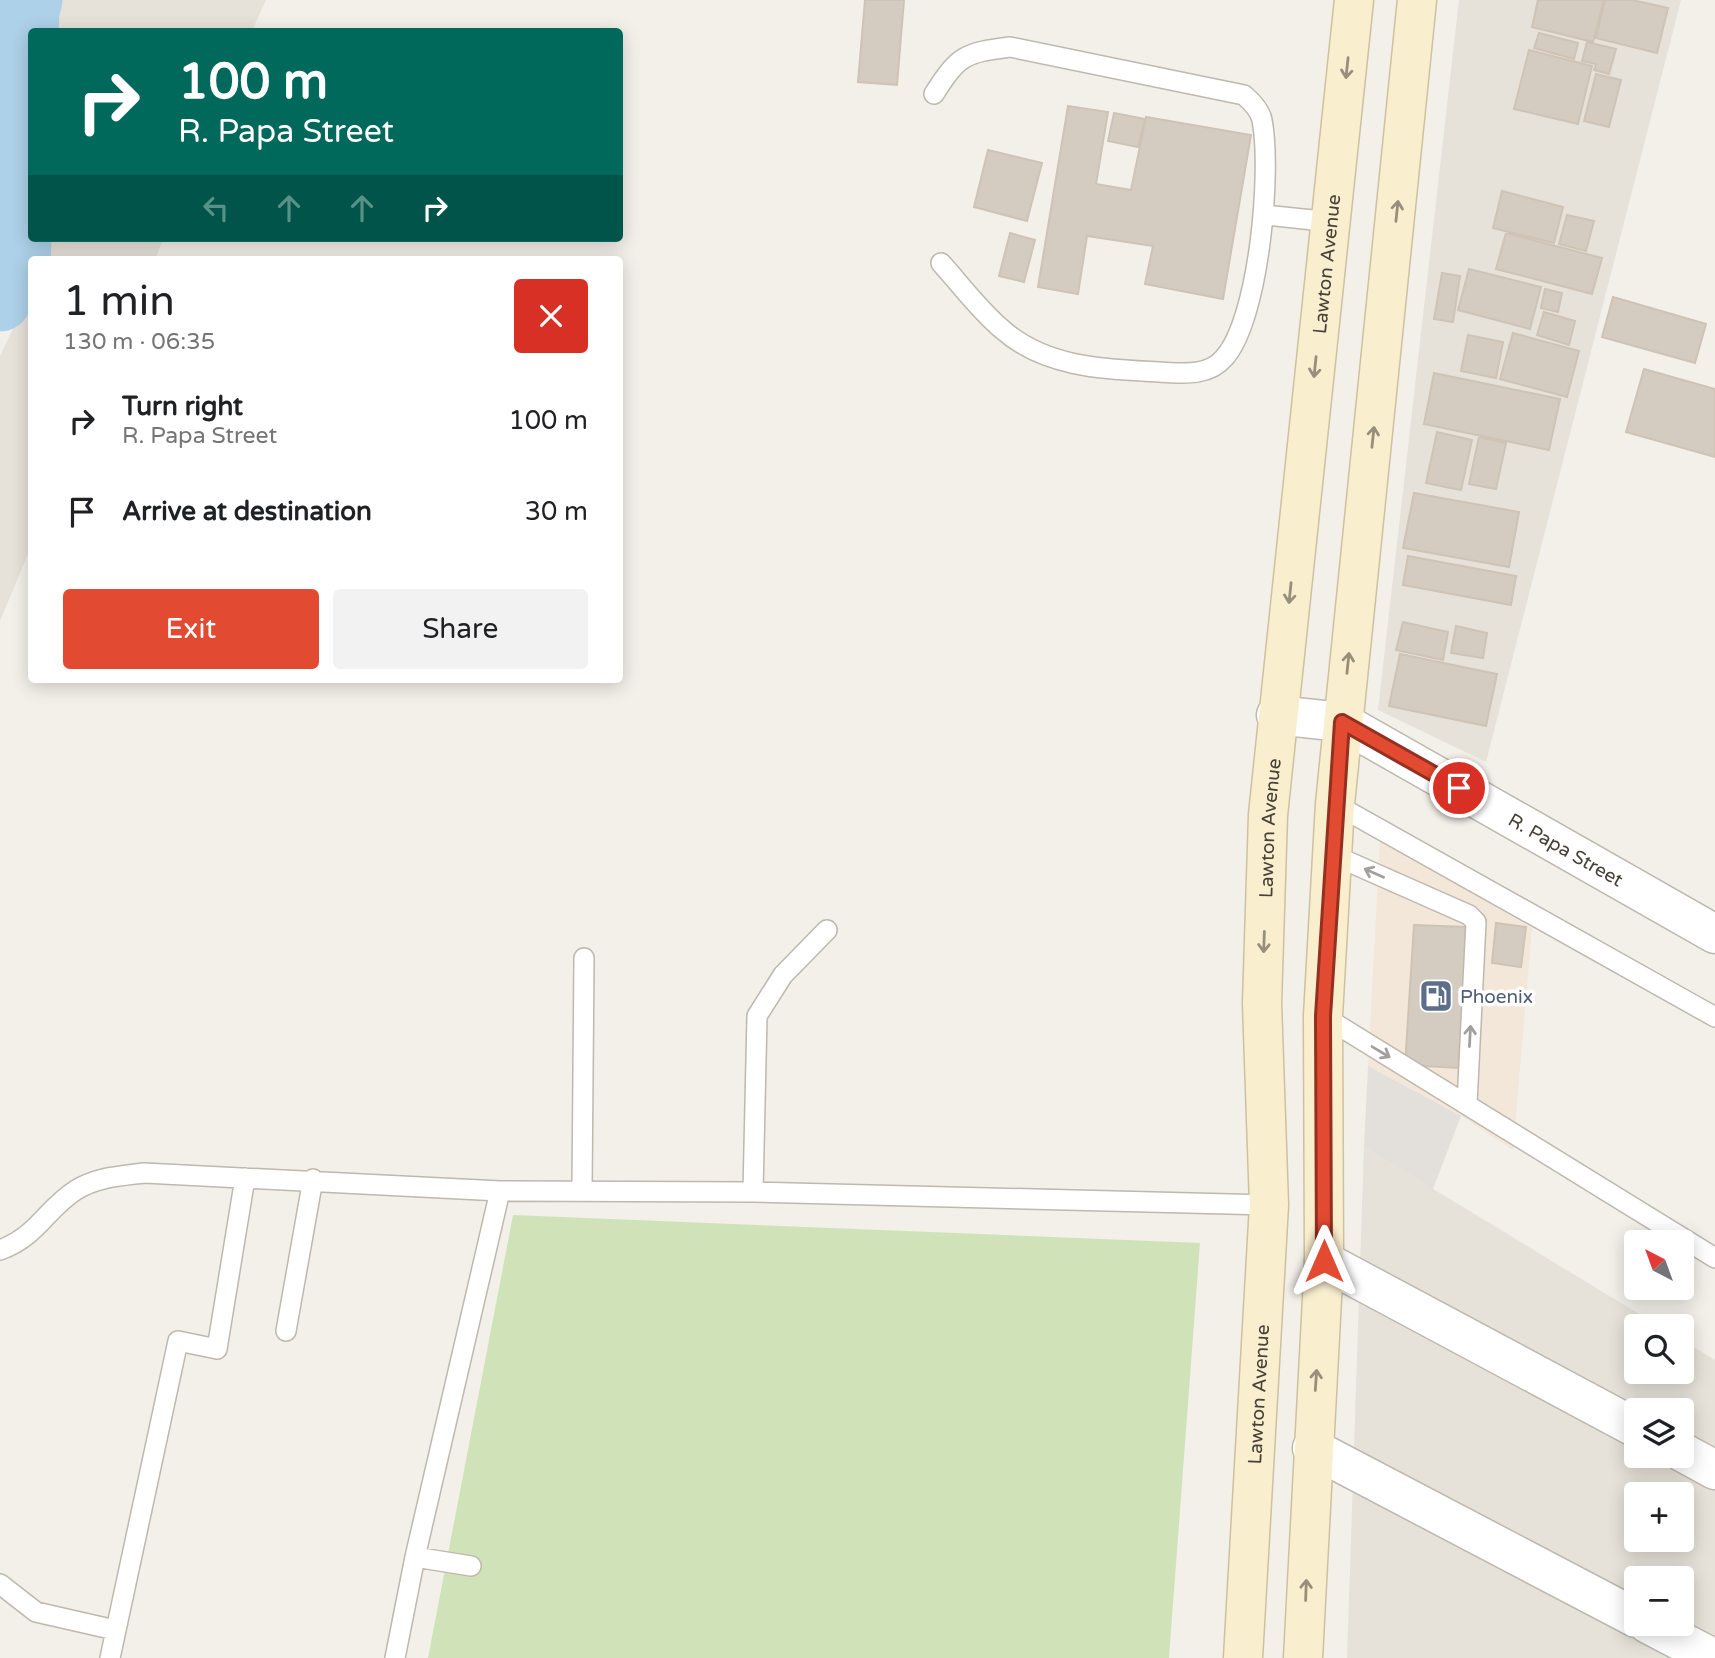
<!DOCTYPE html>
<html lang="en">
<head>
<meta charset="utf-8">
<style>
  :root { --surface:#fff; --page:#f2f2f2; --text:#202124; --muted:#757577; --accent:#e24a32 }
  body { margin:0; font-family:"Varela Round",sans-serif; background:var(--page); color:var(--text); height:100vh; display:flex; flex-direction:column; font-size:26px; white-space:nowrap }
  * { box-sizing:border-box; margin:0 }
  p { font-size:23px; color:var(--muted) }
  .icon { flex:none; width:38px; height:38px; fill:none; stroke:currentColor; stroke-width:2; stroke-linecap:round; stroke-linejoin:round }
  .map { position:relative; flex:1; overflow:hidden }
  .details { position:absolute; left:28px; top:256px; width:595px; height:427px; display:flex; flex-direction:column; background:var(--surface); border-radius:7px; box-shadow:0 4px 18px #0003 }
  .details>* { flex:none }
  .banner { position:absolute; left:28px; top:28px; width:595px; height:214px; border-radius:7px; box-shadow:0 4px 18px #0003; background:#00695c; color:#fff; overflow:hidden }
  .needle { width:46px; rotate:319deg }
  .controls { position:absolute; left:1624px; top:1230px; display:grid; gap:14px }
  .controls a { display:grid; place-items:center; width:70px; height:70px; border-radius:7px; background:var(--surface); box-shadow:0 4px 18px #0003; font-size:35px }
  .pin { position:absolute; display:grid; place-items:center; width:60px; height:60px; color:#fff; margin:-30px; border:4px solid #fff; border-radius:50%; box-shadow:0 2px 7px #0007 }
  .me { position:absolute; width:77px; margin:-38px; rotate:0deg; stroke-linejoin:round; filter:drop-shadow(0 0 5px #0008) }
  .turn { display:flex; align-items:center; gap:24px; height:147px; padding:0 35px; font-size:32px }
  .turn .icon { width:91px; height:91px; stroke-width:2.5 }
  .turn b { display:block; font-size:49px; line-height:60px }
  .lanes { display:flex; align-items:center; height:66px; padding:0 35px; background:#0003; justify-content:center; gap:35px; direction:ltr }
  .lanes .off { opacity:.35 }
  .round { display:grid; place-items:center; flex:none; width:74px; height:74px; border-radius:7px; background:var(--page) }
  .head { display:flex; align-items:center; justify-content:space-between; height:119px; padding:0 35px }
  h1 { font-size:42px; font-weight:600; line-height:52px }
  .button { display:flex; gap:14px; margin-top:auto; padding:14px 35px }
  .button a { flex:1; height:80px; border-radius:7px; background:var(--accent); color:#fff; font-size:28px; font-weight:600; line-height:80px; text-align:center }
  .button a+a { background:var(--page); color:var(--text) }
  ul { padding:0; list-style:none }
  li { display:flex; align-items:center; gap:21px; height:91px; padding:0 35px }
  li div { flex:1 }
  li b { display:block; font-size:26px }
  li em { font-style:normal }
  .map>svg:first-child { display:block }
  .residential { fill:#e6e2d9; fill-rule:evenodd }
  .commercial { fill:#f2e7d8 }
  .industrial { fill:#e3dfdb }
  .green { fill:#d0e3b8 }
  .lines { fill:none; stroke-linecap:round; stroke-linejoin:round }
  .river { stroke:#add1e9; stroke-width:63 }
  .building { fill:#d4ccc1; stroke:#cec3b5; stroke-width:2 }
  .lane-casing { stroke:#beb8ae; stroke-width:22 }
  .street-casing { stroke:#beb8ae; stroke-width:41 }
  .secondary-casing { stroke:#cec19f; stroke-width:41 }
  .lane { stroke:#fff; stroke-width:19 }
  .street { stroke:#fff; stroke-width:38 }
  .secondary { stroke:#f9eece; stroke-width:38 }
  .oneway { stroke:#978f7c }
  .oneway2 { stroke:#a2a09c }
  .route-casing { stroke:#933020; stroke-width:18 }
  .route { stroke:#e24a32; stroke-width:12 }
  .labels { text-anchor:middle; stroke-width:7; stroke-linejoin:round; paint-order:stroke }
  .street-label { font-size:19px; fill:#464139; stroke:#fff }
  .service-label { font-size:19px; fill:#4e5e75; stroke:#fff; text-anchor:start }
</style>
</head>
<body>
<div class="map">
<svg width="1715" height="1658" viewBox="0 0 1715 1658">
  <rect width="100%" height="100%" fill="#f3f0ea"/>
  <path class="residential" d="M0,0H266L252,31L32,32L31,95L28,23L19,267L0,300Z
    M1459,0H1681L1486,762L1378,710Z
    M37,238H164L155,259H38Z
    M31,290V547L0,621V356Z
    M1364,1147L1659,1326H1636V1372H1682V1340L1715,1360V1658H1347ZM1636,1410H1682V1456H1636ZM1636,1494H1682V1540H1636ZM1636,1578H1682V1624H1636Z"/>
  <path class="commercial" d="M1380,839L1532,928L1513,1150L1461,1116L1368,1066Z"/>
  <path class="industrial" d="M1368,1066L1461,1116L1433,1189L1364,1147Z"/>
  <path class="green" d="M513,1215L1200,1243L1169,1658H428Z"/>
  <g class="lines">
    <path class="river" d="M0,300L19,267L28,9L31,0"/>
  </g>
  <path class="building" d="M865,0H904L897,85L858,82Z
    M1538,0H1604L1593,42L1532,27Z
    M1605,0H1632L1668,8L1657,53L1596,38Z
    M1539,33L1578,43L1574,59L1534,48Z
    M1587,42L1616,49L1609,74L1594,70L1596,64L1582,61Z
    M1529,50L1592,66L1578,124L1514,109Z
    M1596,74L1621,80L1609,127L1584,121Z
    M1068,106L1108,112L1096,184L1131,190L1146,117L1251,135L1223,299L1145,284L1153,246L1087,236L1078,294L1038,287Z
    M1114,113L1145,119L1138,147L1108,141Z
    M988,150L1042,163L1027,221L974,207Z
    M1502,191L1563,207L1554,243L1493,228Z
    M1567,215L1594,221L1586,251L1559,244Z
    M1010,233L1035,240L1024,282L999,276Z
    M1506,233L1602,258L1592,294L1496,269Z
    M1469,269L1541,287L1530,329L1458,310Z
    M1442,273L1460,276L1453,322L1434,319Z
    M1545,289L1562,293L1558,312L1541,308Z
    M1613,297L1706,324L1695,363L1602,337Z
    M1544,312L1575,321L1569,345L1537,335Z
    M1513,333L1579,351L1567,397L1500,379Z
    M1468,335L1503,342L1496,378L1461,371Z
    M1644,369L1715,389V457L1626,432Z
    M1434,373L1560,399L1549,450L1424,424Z
    M1437,432L1472,440L1461,490L1426,483Z
    M1479,437L1506,443L1496,489L1469,484Z
    M1414,493L1519,512L1509,567L1403,548Z
    M1408,556L1516,576L1511,605L1403,585Z
    M1403,622L1448,632L1443,660L1396,650Z
    M1456,626L1487,633L1483,658L1451,653Z
    M1400,654L1497,674L1486,726L1389,706Z
    M1496,923L1526,927L1521,967L1492,963Z
    M1414,925L1467,927L1459,1068L1405,1065Z"/>
  <g class="lines">
    <defs>
      <path id="lane" d="M934,94C959,55 964,53 1010,47L1244,95C1252,102 1260,110 1262,120C1272,171 1259,320 1224,358C1208,377 1181,373 1159,372C1105,369 1046,368 1003,330C980,311 961,285 941,263
        M1265,215L1332,222
        M1335,804L1715,1017
        M1331,854L1469,915L1476,922L1467,1104
        M1323,1016L1715,1258
        M582,1190L584,958
        M753,1192L757,1016L783,975L827,930
        M0,1250C38,1236 46,1209 76,1190C97,1177 120,1176 144,1173L500,1191L753,1192L1269,1205
        M286,1331L313,1179
        M415,1557L471,1566
        M0,1584L36,1612L115,1630
        M110,1658L178,1341L217,1349L245,1178
        M395,1658L415,1557L500,1191"/>
      <g id="street">
        <path id="s1" d="M1276,715L1342,722L1715,934"/>
        <path d="M1324,1261L1636,1428"/>
        <path d="M1312,1448L1636,1618"/>
        <path d="M1682,1452L1715,1470"/>
        <path d="M1648,1624L1713,1658"/>
      </g>
      <g id="secondary">
        <path id="s2" d="M1243,1658L1269,1205L1262,1003L1268,815L1354,0"/>
        <path d="M1303,1658L1324,1261L1323,1016L1335,804L1417,0"/>
      </g>
    </defs>
    <use href="#lane" class="lane-casing"/>
    <use href="#street" class="street-casing"/>
    <use href="#secondary" class="secondary-casing"/>
    <use href="#lane" class="lane"/>
    <use href="#street" class="street"/>
    <use href="#secondary" class="secondary"/>
  </g>
  <defs><path id="oneway-shaft" d="M-6 0H5M1.5-3L5.5 0L1.5 3" fill="none" stroke-width="1.6" stroke-linecap="round" stroke-linejoin="round" transform="scale(1.75)"/></defs>
  <g class="oneway">
    <use href="#oneway-shaft" transform="translate(1347 68) rotate(96)"/>
    <use href="#oneway-shaft" transform="translate(1397 211) rotate(-84)"/>
    <use href="#oneway-shaft" transform="translate(1315 367) rotate(96)"/>
    <use href="#oneway-shaft" transform="translate(1373 437) rotate(-84)"/>
    <use href="#oneway-shaft" transform="translate(1290 593) rotate(96)"/>
    <use href="#oneway-shaft" transform="translate(1348 663) rotate(-84)"/>
    <use href="#oneway-shaft" transform="translate(1264 942) rotate(92)"/>
    <use href="#oneway-shaft" transform="translate(1316 1380) rotate(-86)"/>
    <use href="#oneway-shaft" transform="translate(1306 1590) rotate(-88)"/>
  </g>
  <g class="oneway2">
    <use href="#oneway-shaft" transform="translate(1374 873) rotate(-156)"/>
    <use href="#oneway-shaft" transform="translate(1470 1036) rotate(-87)"/>
    <use href="#oneway-shaft" transform="translate(1381 1052) rotate(31)"/>
  </g>
  <g class="lines">
    <defs>
      <path id="route" d="M1324,1261L1323,1016L1342,722L1459,788"/>
    </defs>
    <use href="#route" class="route-casing"/>
    <use href="#route" class="route"/>
  </g>
  <defs>
    <symbol id="fuel-square" viewBox="-11 -11 22 22"><rect x="-9" y="-9" width="18" height="18" rx="4" fill="#5c6f8a" stroke="#fff"/><path d="M-5.5-6h7V0h2V4h1.3V-2.5L3-4.5l.8-.8L6-3V5H2.5V1h-1V6h-7ZM-4.2-4.7v3.2H.2V-4.7Z" fill="#fff"/></symbol>
  </defs>
  <g fill-rule="evenodd">
    <use href="#fuel-square" x="1417" y="977" width="38" height="38"/>
  </g>
  <g class="labels">
    <g class="street-label">
      <text dy="7" stroke="none"><textPath href="#s2" startOffset="1398">Lawton Avenue</textPath></text>
      <text dy="7" stroke="none"><textPath href="#s2" startOffset="831">Lawton Avenue</textPath></text>
      <text dy="7" stroke="none"><textPath href="#s1" startOffset="324">R. Papa Street</textPath></text>
      <text dy="7" stroke="none"><textPath href="#s2" startOffset="264">Lawton Avenue</textPath></text>
    </g>
    <g class="service-label">
      <text x="1460" y="1003">Phoenix</text>
    </g>
  </g>
</svg>
<div class="controls">
<a><svg class="needle" viewBox="-14 -14 28 28"><path d="M0-13l5 13h-10z" fill="#e53935"/><path d="M0 13l5-13h-10z" fill="#757577"/></svg></a>
<a><svg class="icon" aria-label="search" viewBox="0 0 24 24"><circle cx="10" cy="10" r="6"/><path d="M15 15l6 6"/></svg></a>
<a><svg class="icon" aria-label="layers" viewBox="0 0 24 24"><path d="M12 4l9 5-9 5-9-5zM3 14l9 5 9-5"/></svg></a>
<a>+</a>
<a>−</a>
</div>
<div class="pin" style="left:1459px;top:788px;background:#d93025"><svg class="icon" aria-label="arrive" viewBox="0 0 24 24"><path d="M6 21V4h12l-3 4 3 4H6"/></svg></div>
<svg class="me" style="left:1324px;top:1261px" viewBox="-20 -20 40 40"><path d="M0-17L14 15 0 8-14 15z" fill="#e24a32" stroke="#fff" stroke-width="4"/></svg>
<div class="banner">
<div class="turn"><svg class="icon" aria-label="right" viewBox="0 0 24 24"><path d="M7 20v-9h11M14 6l5 5-5 5"/></svg><div><b>100 m</b>R. Papa Street</div></div>
<div class="lanes"><svg class="icon off" aria-label="left" viewBox="0 0 24 24"><path d="M17 20v-9H6M10 6l-5 5 5 5"/></svg><svg class="icon off" aria-label="ahead" viewBox="0 0 24 24"><path d="M12 20V5M6 11l6-6 6 6"/></svg><svg class="icon off" aria-label="ahead" viewBox="0 0 24 24"><path d="M12 20V5M6 11l6-6 6 6"/></svg><svg class="icon" aria-label="right" viewBox="0 0 24 24"><path d="M7 20v-9h11M14 6l5 5-5 5"/></svg></div>
</div>
<section class="details">
<div class="head"><div><h1>1 min</h1><p>130 m · 06:35</p></div><a class="round" style="background:#d93025;color:#fff"><svg class="icon" aria-label="close" viewBox="0 0 24 24"><path d="M6 6l12 12M18 6L6 18"/></svg></a></div>
<ul>
<li><svg class="icon" aria-label="right" viewBox="0 0 24 24"><path d="M7 20v-9h11M14 6l5 5-5 5"/></svg><div><b>Turn right</b><p>R. Papa Street</p></div><em>100 m</em></li>
<li><svg class="icon" aria-label="arrive" viewBox="0 0 24 24"><path d="M6 21V4h12l-3 4 3 4H6"/></svg><div><b>Arrive at destination</b></div><em>30 m</em></li>
</ul>
<div class="button"><a>Exit</a><a>Share</a></div>
</section>
</div>
</body>
</html>
